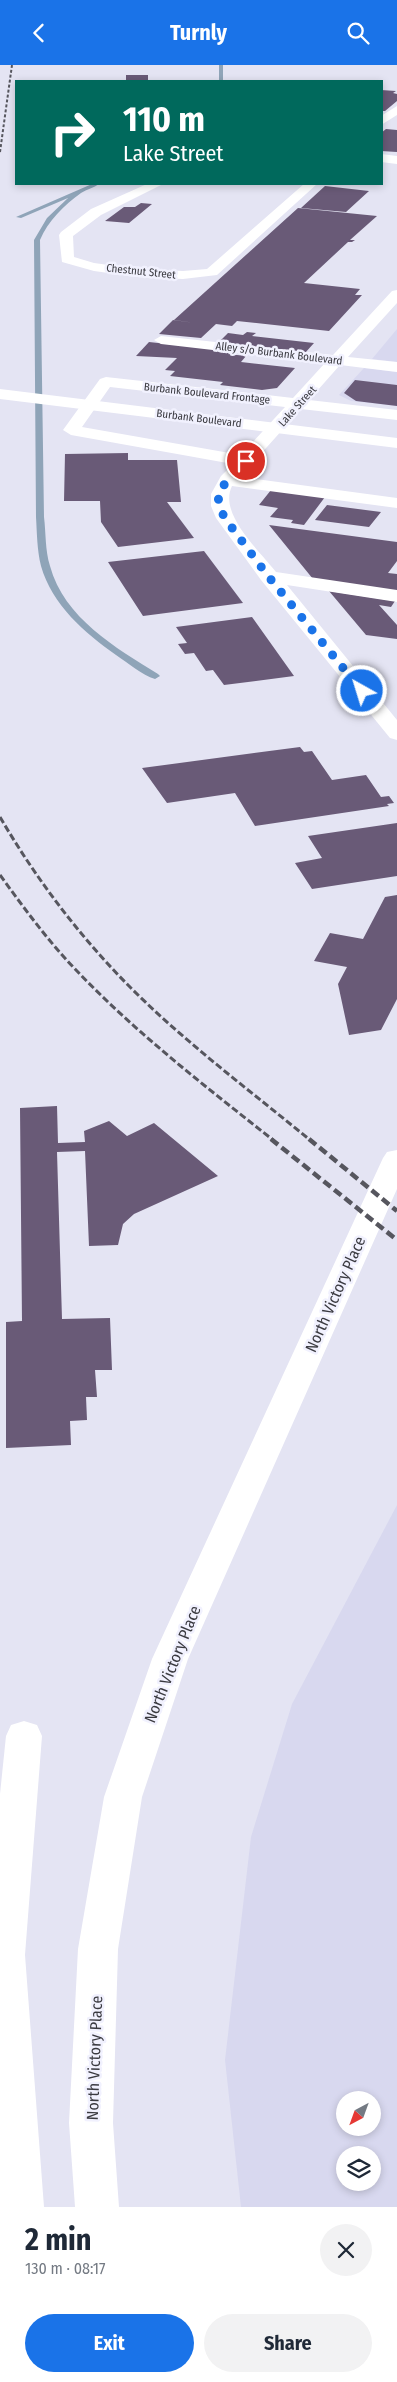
<!DOCTYPE html>
<html lang="en">
<head>
<meta charset="utf-8">
<style>
  :root { --surface:#fff; --page:#f2f2f3; --text:#1f2937; --muted:#747a83; --accent:#1a73e8 }
  body { margin:0; font-family:"Fira Sans Condensed",sans-serif; background:var(--page); color:var(--text); height:100vh; display:flex; flex-direction:column; font-size:19px; white-space:nowrap }
  * { box-sizing:border-box; margin:0 }
  p { font-size:16px; color:var(--muted) }
  .icon { flex:none; width:28px; height:28px; fill:none; stroke:currentColor; stroke-width:2; stroke-linecap:round; stroke-linejoin:round }
  .map { position:relative; height:2142px; overflow:hidden }
  .details { display:flex; flex-direction:column; background:var(--surface); flex:1 }
  .details>* { flex:none }
  .top-card { position:absolute; left:15px; top:15px; width:368px; height:105px; border-radius:0px; box-shadow:0 2px 8px #0003; background:#00695c; color:#fff; overflow:hidden }
  .needle { width:32px; rotate:221deg }
  .controls { position:absolute; left:336px; top:2026px; display:grid; gap:10px }
  .controls a { display:grid; place-items:center; width:45px; height:45px; border-radius:50%; background:var(--surface); box-shadow:0 2px 8px #0003; font-size:25px }
  .pin { position:absolute; display:grid; place-items:center; width:42px; height:42px; color:#fff; margin:-21px; border:2px solid #fff; border-radius:50%; box-shadow:0 1px 5px #0007 }
  .me { position:absolute; width:55px; margin:-28px; rotate:321deg; stroke-linejoin:round; filter:drop-shadow(0 0 4px #0008) }
  .turn { display:flex; align-items:center; gap:18px; height:105px; padding:0 25px; font-size:22px }
  .turn .icon { width:65px; height:65px; stroke-width:2.5 }
  .turn b { display:block; font-size:35px; line-height:42px }
  .round { display:grid; place-items:center; flex:none; width:52px; height:52px; border-radius:26px; background:var(--page) }
  .overview { display:flex; align-items:center; justify-content:space-between; height:85px; padding:0 25px }
  h1 { font-size:30px; font-weight:700; line-height:38px }
  .cta { display:flex; gap:10px; margin-top:auto; padding:10px 25px }
  .cta a { flex:1; height:58px; border-radius:30px; background:var(--accent); color:#fff; font-size:20px; font-weight:700; line-height:58px; text-align:center }
  .cta a+a { background:var(--page); color:var(--text) }
  header { display:flex; justify-content:space-between; align-items:center; height:65px; padding:0 25px; background:var(--accent); color:#fff; font-size:22px; font-weight:700 }
  .map>svg:first-child { display:block }
  .built { fill:#d8d8ef; fill-rule:evenodd }
  .lines { fill:none; stroke-linecap:round; stroke-linejoin:round }
  .stream { fill:#8fa4b8; fill-rule:evenodd }
  .building { fill:#695a77 }
  .minor { fill:#fff; fill-rule:evenodd }
  .major { fill:#fff; fill-rule:evenodd }
  .rail-far2 { stroke:#56565e; stroke-width:2; stroke-dasharray:3 2; stroke-linecap:butt }
  .rail-far1 { stroke:#56565e; stroke-width:3; stroke-dasharray:7 3; stroke-linecap:butt }
  .rail { stroke:#56565e; stroke-width:4.5; stroke-dasharray:9 4.5; stroke-linecap:butt }
  .route { stroke:#1a73e8; stroke-width:9; stroke-dasharray:0 16.2 }
  .labels { text-anchor:middle; stroke-width:5; stroke-linejoin:round; paint-order:stroke }
  .far-street-label { font-size:11px; fill:#3a3a40; stroke:#f1f1fe }
  .near-street-label { font-size:16px; fill:#3a3a40; stroke:#f1f1fe }
</style>
</head>
<body>
<header><svg class="icon" aria-label="back" viewBox="0 0 24 24"><path d="M15 5l-7 7 7 7"/></svg>Turnly<svg class="icon" aria-label="search" viewBox="0 0 24 24"><circle cx="10" cy="10" r="6"/><path d="M15 15l6 6"/></svg></header>
<div class="map">
<svg width="397" height="2142" viewBox="0 0 397 2142">
  <rect width="100%" height="100%" fill="#e4e4f3"/>
  <path class="built" d="M397,264V297L372,294Z
    M364,303L397,307V341L351,336L339,330Z
    M397,1440V2142H241L225,1995L251,1772L292,1639ZM345,2035H372V2062H345ZM345,2090H372V2118H345Z"/>
  <g class="lines">
    <path class="stream" d="M219,0H223V16H219Z
      M92,119H99C94,123 87,124 81,128C64,140 48,156 40,175L44,452C46,468 45,485 50,501C64,553 116,583 158,609L160,611L155,614C142,610 128,598 116,590C85,568 52,540 41,501C37,485 37,468 36,452L34,175L47,153L68,133L21,153L16,152Z"/>
  </g>
  <path class="building" d="M126,10H148V16H126Z
    M381,25L396,26L393,28L397,29V36L385,46H381Z
    M386,64L397,65V87L381,86V68Z
    M325,121L369,126L346,147L301,143Z
    M141,138L152,139L129,158L105,156L124,142H135Z
    M298,143L377,151L350,175H355L352,177H348L304,218L360,224L355,230H362L329,266L237,256L232,261L216,259L201,273L159,269L173,255L195,258L174,255Z
    M247,267L256,268L252,271L314,278L305,288L218,278L228,268L243,270Z
    M149,277L232,286L228,289L246,291L241,297L295,303L277,323L262,325L220,320L223,317L170,311L175,306L165,305L177,293L136,291Z
    M355,315L397,320V341L356,336L344,328Z
    M128,388V395H177L181,437H167L194,473L118,482L101,457L100,436H64L65,389Z
    M271,425L325,432L304,460L291,458L293,455L270,452L278,443L259,440Z
    M327,440L381,447L369,462L315,455Z
    M269,460L397,477V496L388,508L397,509V526L313,514Z
    M204,486L243,538L143,551L108,497Z
    M329,526L395,536L391,542L379,540L397,560V574L366,570Z
    M252,552L294,611L224,620L213,605L206,606L194,588L185,589L178,579L187,578L176,562Z
    M300,682L304,687L312,686L332,715L366,710L381,732L389,731L394,738L387,739L389,741L255,761L235,728L167,738L142,703Z
    M397,758V811L312,824L295,798L322,793L308,771Z
    M397,830V934L381,965L349,970L338,919L347,902L314,896L330,868L363,874L385,832Z
    M57,1041L58,1078L85,1077L84,1066L109,1056L127,1071L154,1058L218,1111L134,1149L123,1159L118,1180L89,1181L85,1086L57,1087L62,1254L110,1253L112,1305H95L97,1332H86L87,1355L70,1356L71,1380L6,1383V1257L22,1256L20,1043Z"/>
  <g class="lines">
    <path class="minor" d="M397,41V50L381,60V51Z
      M381,89L397,91V99L381,97Z
      M147,119H163L101,150L73,171L74,192L94,198L138,204L183,206L207,204L304,119H317L217,210L183,214L138,212L94,206L62,197L59,170L61,167L91,144Z
      M397,225V238L348,292L397,297V307L340,300L309,335L397,345V355L301,344L240,412L397,433V443L232,421C218,449 260,486 276,507L397,525V537L287,520L397,655V675L390,673L261,515L216,453L211,441V429L221,411L233,399L71,370L63,365L100,314L106,312L293,333L325,298L161,279L154,275L161,271L333,290L392,226ZM110,322L285,342L241,390L82,362Z"/>
    <path class="major" d="M0,324L397,373V383L0,334Z
      M397,1085V1124L188,1594L142,1732L118,1884L113,2058L119,2142H75L69,2058L78,1884L104,1732L152,1594L383,1093L387,1087Z
      M24,1656L37,1660L42,1671L25,1890L44,2142H0V1729L6,1671L11,1660Z"/>
    <path class="rail-far2" d="M0,87L12,0"/>
    <path class="rail-far1" d="M0,752C35,812 77,868 126,918C182,975 248,1024 310,1075
      M0,810C24,843 48,876 76,905C136,968 205,1021 273,1075"/>
    <path class="rail" d="M271,1074L397,1175
      M309,1074L397,1146"/>
  </g>
  <g class="lines">
    <path class="route" d="M246,396L227,415L218,430L219,439L224,452L268,511L362,626"/>
  </g>
  <g class="labels">
    <g class="far-street-label">
      <text transform="translate(141 206) rotate(6)" y="4">Chestnut Street</text>
      <text transform="translate(279 288) rotate(7)" y="4">Alley s/o Burbank Boulevard</text>
      <text transform="translate(207 328) rotate(6)" y="4">Burbank Boulevard Frontage</text>
      <text transform="translate(297 341) rotate(-48)" y="4">Lake Street</text>
      <text transform="translate(199 353) rotate(7)" y="4">Burbank Boulevard</text>
    </g>
    <g class="near-street-label">
      <text transform="translate(335 1229) rotate(-66)" y="6">North Victory Place</text>
      <text transform="translate(172 1599) rotate(-68)" y="6">North Victory Place</text>
      <text transform="translate(94 1993) rotate(-88)" y="6">North Victory Place</text>
    </g>
  </g>
</svg>
<div class="controls">
<a><svg class="needle" viewBox="-14 -14 28 28"><path d="M0-13l5 13h-10z" fill="#e53935"/><path d="M0 13l5-13h-10z" fill="#747a83"/></svg></a>
<a><svg class="icon" aria-label="layers" viewBox="0 0 24 24"><path d="M12 4l9 5-9 5-9-5zM3 14l9 5 9-5"/></svg></a>
</div>
<div class="pin" style="left:246px;top:396px;background:#d93025"><svg class="icon" aria-label="arrive" viewBox="0 0 24 24"><path d="M6 21V4h12l-3 4 3 4H6"/></svg></div>
<svg class="me" style="left:362px;top:626px" viewBox="-20 -20 40 40"><circle r="17" fill="#1a73e8" stroke="#fff" stroke-width="3"/><path d="M0-11L8 9 0 5-8 9z" fill="#fff"/></svg>
<div class="top-card">
<div class="turn"><svg class="icon" aria-label="right" viewBox="0 0 24 24"><path d="M7 20v-9h11M14 6l5 5-5 5"/></svg><div><b>110 m</b>Lake Street</div></div>
</div>
</div>
<section class="details">
<div class="overview"><div><h1>2 min</h1><p>130 m · 08:17</p></div><a class="round"><svg class="icon" aria-label="close" viewBox="0 0 24 24"><path d="M6 6l12 12M18 6L6 18"/></svg></a></div>
<div class="cta"><a>Exit</a><a>Share</a></div>
</section>
</body>
</html>
